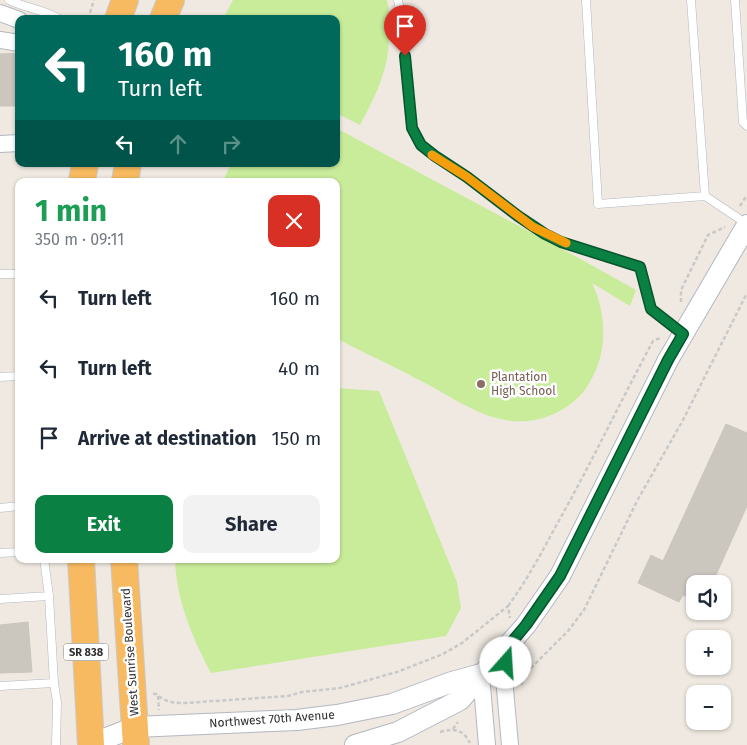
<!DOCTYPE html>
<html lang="en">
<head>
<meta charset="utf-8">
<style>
  :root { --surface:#fff; --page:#f2f2f3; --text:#1f2937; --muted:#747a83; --accent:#0b8043 }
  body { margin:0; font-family:"Fira Sans",sans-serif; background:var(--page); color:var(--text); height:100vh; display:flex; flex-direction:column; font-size:19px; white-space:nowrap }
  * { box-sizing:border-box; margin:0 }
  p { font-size:16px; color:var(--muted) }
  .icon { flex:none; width:28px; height:28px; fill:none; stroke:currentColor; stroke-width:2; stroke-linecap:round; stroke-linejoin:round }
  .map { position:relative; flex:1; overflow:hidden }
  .panel { position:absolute; left:15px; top:178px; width:325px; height:385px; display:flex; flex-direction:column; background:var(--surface); border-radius:10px; box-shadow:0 1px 4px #0004 }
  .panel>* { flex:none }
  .top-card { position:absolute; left:15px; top:15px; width:325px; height:152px; border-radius:10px; box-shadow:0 1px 4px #0004; background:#00695c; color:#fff; overflow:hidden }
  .controls { position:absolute; left:686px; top:575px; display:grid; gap:10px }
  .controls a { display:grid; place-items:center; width:45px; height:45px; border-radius:10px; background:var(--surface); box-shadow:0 1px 4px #0004; font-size:25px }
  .pin { position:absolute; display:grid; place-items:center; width:42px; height:42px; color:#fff; margin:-51px -21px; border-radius:50% 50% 50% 0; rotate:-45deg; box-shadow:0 0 5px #0007 }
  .pin .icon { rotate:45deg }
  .me { position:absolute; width:55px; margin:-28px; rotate:19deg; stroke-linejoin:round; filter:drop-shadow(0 0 4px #0008) }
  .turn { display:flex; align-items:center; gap:18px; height:105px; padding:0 20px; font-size:22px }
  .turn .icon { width:65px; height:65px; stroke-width:2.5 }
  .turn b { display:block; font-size:35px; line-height:42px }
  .lanes { display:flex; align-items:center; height:48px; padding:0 20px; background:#0003; justify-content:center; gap:25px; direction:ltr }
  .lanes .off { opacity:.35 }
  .round { display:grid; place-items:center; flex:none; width:52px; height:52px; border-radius:10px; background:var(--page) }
  .head { display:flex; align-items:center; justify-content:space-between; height:85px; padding:0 20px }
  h1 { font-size:30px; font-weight:700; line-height:38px; color:#1e9e55 }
  .primary-button { display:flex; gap:10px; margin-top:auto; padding:10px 20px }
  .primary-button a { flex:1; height:58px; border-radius:10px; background:var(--accent); color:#fff; font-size:20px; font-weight:700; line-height:58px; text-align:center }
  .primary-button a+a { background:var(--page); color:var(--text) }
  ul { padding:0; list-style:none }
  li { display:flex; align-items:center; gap:15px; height:70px; padding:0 20px }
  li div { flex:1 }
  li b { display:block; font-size:19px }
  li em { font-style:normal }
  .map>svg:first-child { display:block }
  .pitch { fill:#c9ec9a }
  .building { fill:#cbc7bf; stroke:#cbc5ba }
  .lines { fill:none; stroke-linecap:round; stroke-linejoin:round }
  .service-casing { stroke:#b4b7c1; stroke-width:9 }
  .minor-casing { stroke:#b4b7c1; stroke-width:18 }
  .tertiary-casing { stroke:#b4b7c1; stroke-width:22 }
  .trunk-casing { stroke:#c9c9c9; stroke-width:28 }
  .path { stroke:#c9c9c9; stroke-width:2.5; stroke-dasharray:4 2.5; stroke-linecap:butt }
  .service { stroke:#fff; stroke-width:8 }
  .minor { stroke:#fff; stroke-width:16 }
  .tertiary { stroke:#fff; stroke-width:20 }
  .trunk { stroke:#f8ba60; stroke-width:26 }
  .route-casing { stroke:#07532c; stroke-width:12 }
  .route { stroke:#0b8043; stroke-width:9 }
  .slow { stroke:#f59e0b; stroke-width:9 }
  .education-dot { fill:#8d6e63; stroke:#fff; stroke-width:2 }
  .labels { text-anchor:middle; stroke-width:5; stroke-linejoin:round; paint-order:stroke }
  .shield { fill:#fff; stroke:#6d6d6d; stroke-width:1 }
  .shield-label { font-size:11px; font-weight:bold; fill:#2e2e2e }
  .education-label { font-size:12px; fill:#785e54; stroke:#fff; text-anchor:start }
  .street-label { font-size:12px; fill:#2e2e2e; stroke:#fff }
</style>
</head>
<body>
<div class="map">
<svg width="747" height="745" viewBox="0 0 747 745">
  <rect width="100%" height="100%" fill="#efe9e1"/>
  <path class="pitch" d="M233,0H387C389,7 389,15 389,23C391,65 379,89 360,125L336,113V19H223Z
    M336,128L577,257L636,290L630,306L592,283C606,312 608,349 592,378C584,394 573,404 558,412C505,438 466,404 421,381C393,366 364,353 336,338V181H223L231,164H336Z
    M336,388L379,391L457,582L461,608L446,636L211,673C192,637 176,599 175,559H336Z"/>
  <path class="building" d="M19,53V106H0V54Z
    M726,424L747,433V506L712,584H695V601L683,595L679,602L638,583L651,555L663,561Z
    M28,622L32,672L0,673V625Z"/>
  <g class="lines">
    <defs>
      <path id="service" d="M9,0C25,8 43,9 59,19
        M398,0L403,27L412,128L421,145L435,156L467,177L517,216L545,234L561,242L640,267L651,309L683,334
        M586,0L598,204L705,196L747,224
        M691,0L705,196
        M735,0L743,122L747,126
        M0,274H19
        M0,377L19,376
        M0,508L19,506
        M0,553L19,552
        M0,599L49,596L44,559
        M54,683L57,702L56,745
        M0,686L54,683L49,596"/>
      <path id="minor" d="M0,13L19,20
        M0,40L19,43
        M0,144L19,143
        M507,649L504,678L510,745
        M481,674L487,745"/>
      <path id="tertiary" d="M91,744L135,727L297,720L337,715L392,704L452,682L481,674
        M355,745L398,732L460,700L526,625L560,576L668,360L747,225"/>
      <path id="trunk" d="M118,19L125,0
        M163,19L171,0
        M82,181L85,164
        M125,181L128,164
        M81,559L91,745
        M124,559L136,745"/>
    </defs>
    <use href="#service" class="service-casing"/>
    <use href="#minor" class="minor-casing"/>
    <use href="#tertiary" class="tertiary-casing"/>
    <use href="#trunk" class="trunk-casing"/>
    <path class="path" d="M88,19L94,0
      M740,206L747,195
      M681,302V290L708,235L725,227
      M508,606C527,580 542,552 557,524C591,464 620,402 653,341L660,338
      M521,685L528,671L568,631L584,610L637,501L683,420L747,293
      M153,694H156C165,702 173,703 185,703L288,696L302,692L340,688L397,672L443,654L462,643L508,606L510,618
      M158,696L159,710
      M453,729L458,722
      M440,732C454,728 463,729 470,743"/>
    <use href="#service" class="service"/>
    <use href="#minor" class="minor"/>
    <use href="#tertiary" class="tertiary"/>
    <use href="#trunk" class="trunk"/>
  </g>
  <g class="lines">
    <defs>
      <path id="route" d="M405,56L412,128L421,145L435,156L467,177L518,216L545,234L561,242L640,267L651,309L683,334L668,360L560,576L526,625L506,649V663"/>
    </defs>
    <use href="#route" class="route-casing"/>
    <use href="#route" class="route"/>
    <path class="slow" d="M432,155L467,177L533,227L566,243"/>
  </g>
  <circle class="education-dot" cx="481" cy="384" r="5"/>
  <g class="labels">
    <rect class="shield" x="63.5" y="643.5" width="45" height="17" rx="4"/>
    <g class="shield-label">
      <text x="86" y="656">SR 838</text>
    </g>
    <g class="education-label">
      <text x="491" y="381">Plantation<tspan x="491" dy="14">High School</tspan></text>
    </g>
    <g class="street-label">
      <text transform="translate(130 652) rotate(-94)" y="4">West Sunrise Boulevard</text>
      <text transform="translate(272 719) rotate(-4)" y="4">Northwest 70th Avenue</text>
    </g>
  </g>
</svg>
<div class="controls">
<a><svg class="icon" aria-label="sound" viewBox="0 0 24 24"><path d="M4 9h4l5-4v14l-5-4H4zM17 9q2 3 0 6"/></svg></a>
<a>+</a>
<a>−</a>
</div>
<div class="pin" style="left:405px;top:56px;background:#d93025"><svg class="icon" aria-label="arrive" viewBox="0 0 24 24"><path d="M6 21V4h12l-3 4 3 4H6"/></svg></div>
<svg class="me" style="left:506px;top:663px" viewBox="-20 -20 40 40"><circle r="19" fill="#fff"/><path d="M0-13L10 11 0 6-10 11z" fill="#0b8043"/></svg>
<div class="top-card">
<div class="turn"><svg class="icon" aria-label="left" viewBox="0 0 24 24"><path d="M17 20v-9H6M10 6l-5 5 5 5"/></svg><div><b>160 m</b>Turn left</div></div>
<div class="lanes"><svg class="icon" aria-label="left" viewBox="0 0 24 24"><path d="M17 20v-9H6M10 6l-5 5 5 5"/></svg><svg class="icon off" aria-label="ahead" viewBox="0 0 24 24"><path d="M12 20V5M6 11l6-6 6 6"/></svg><svg class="icon off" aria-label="right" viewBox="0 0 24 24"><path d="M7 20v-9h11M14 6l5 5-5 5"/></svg></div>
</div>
<section class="panel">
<div class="head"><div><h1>1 min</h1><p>350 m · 09:11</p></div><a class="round" style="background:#d93025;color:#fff"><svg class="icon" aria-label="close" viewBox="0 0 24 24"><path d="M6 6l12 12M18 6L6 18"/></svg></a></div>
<ul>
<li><svg class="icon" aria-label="left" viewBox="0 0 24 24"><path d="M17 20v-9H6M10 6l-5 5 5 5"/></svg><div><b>Turn left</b></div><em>160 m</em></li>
<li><svg class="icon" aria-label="left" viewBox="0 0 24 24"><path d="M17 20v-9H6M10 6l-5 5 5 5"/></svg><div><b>Turn left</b></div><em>40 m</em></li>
<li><svg class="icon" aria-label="arrive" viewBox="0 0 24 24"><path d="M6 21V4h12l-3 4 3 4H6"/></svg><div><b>Arrive at destination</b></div><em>150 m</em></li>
</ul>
<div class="primary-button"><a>Exit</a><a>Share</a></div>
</section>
</div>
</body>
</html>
